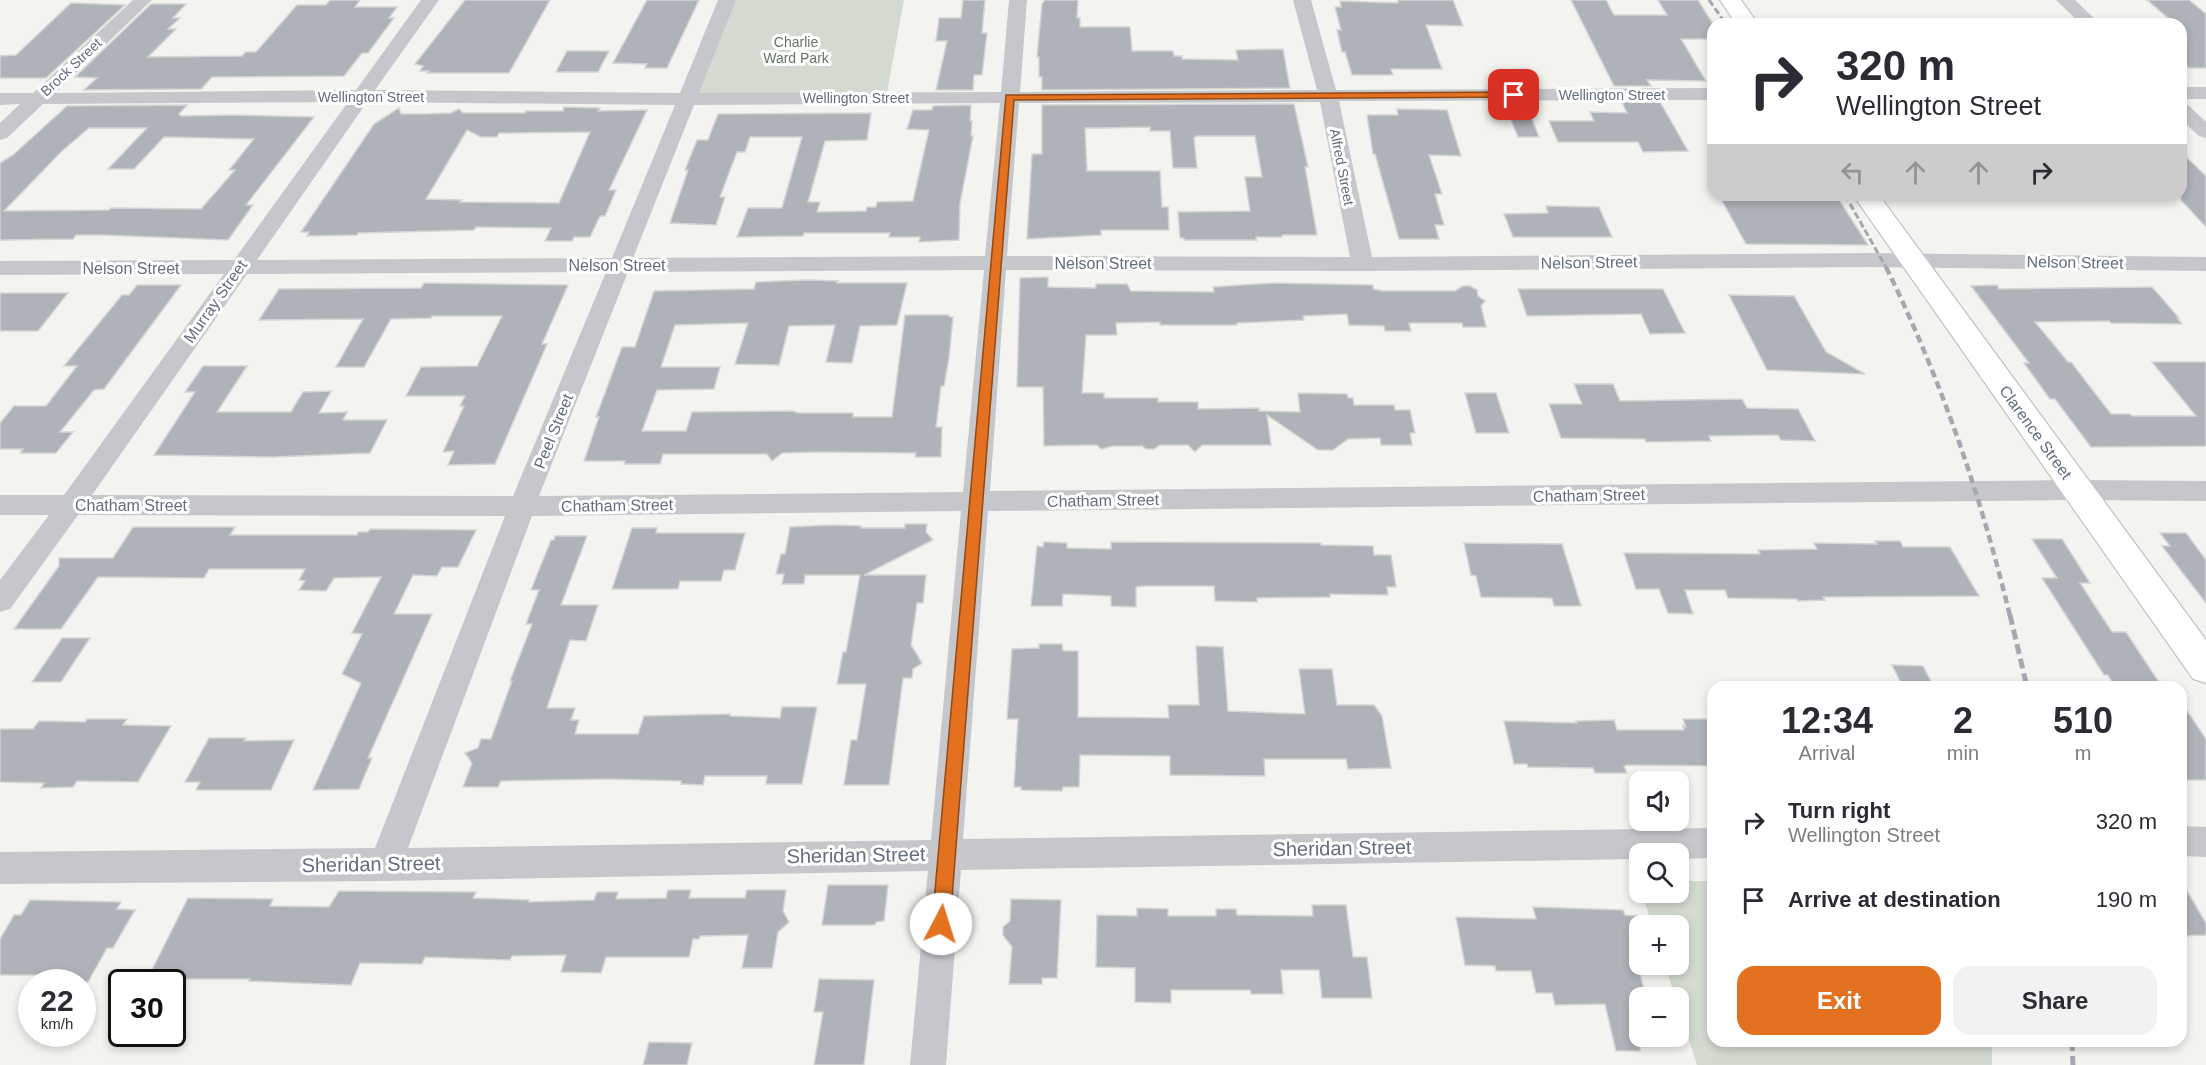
<!DOCTYPE html>
<html lang="en">
<head>
<meta charset="utf-8">
<style>
  :root { --surface:#fff; --page:#f2f2f3; --text:#2b2b33; --muted:#7c7c81; --accent:#e37120 }
  body { margin:0; font-family:Helvetica,sans-serif; background:var(--page); color:var(--text); height:100vh; display:flex; flex-direction:column; font-size:22px; white-space:nowrap }
  * { box-sizing:border-box; margin:0 }
  p { font-size:20px; color:var(--muted) }
  .icon { flex:none; width:33px; height:33px; fill:none; stroke:currentColor; stroke-width:2; stroke-linecap:round; stroke-linejoin:round }
  .map { position:relative; flex:1; overflow:hidden }
  .sheet { position:absolute; left:1707px; top:681px; width:480px; height:366px; display:flex; flex-direction:column; background:var(--surface); border-radius:18px; box-shadow:0 3px 9px #0003 }
  .sheet>* { flex:none }
  .guide { position:absolute; left:1707px; top:18px; width:480px; height:183px; border-radius:18px; box-shadow:0 3px 9px #0003; background:#fff; color:var(--text); overflow:hidden }
  .buttons { position:absolute; left:1629px; top:771px; display:grid; gap:12px }
  .buttons a { display:grid; place-items:center; width:60px; height:60px; border-radius:12px; background:var(--surface); box-shadow:0 3px 9px #0003; font-size:30px }
  .speed { position:absolute; left:18px; top:969px; display:flex; gap:12px; font-size:30px; font-weight:700; text-align:center }
  .speed>* { display:grid; place-content:center; width:78px; height:78px; border-radius:50%; background:var(--surface); box-shadow:0 3px 9px #0003; line-height:1 }
  .speed small { font-size:15px; font-weight:400 }
  .speed .limit { border:3px solid #111; border-radius:9px; background:#fff; color:#111 }
  .pin { position:absolute; display:grid; place-items:center; width:51px; height:51px; color:#fff; margin:-26px; border-radius:12px; box-shadow:0 3px 9px #0006 }
  .me { position:absolute; width:66px; margin:-33px; rotate:5deg; stroke-linejoin:round; filter:drop-shadow(0 0 4px #0008) }
  .turn { display:flex; align-items:center; gap:21px; height:126px; padding:0 30px; font-size:27px }
  .turn .icon { width:78px; height:78px; stroke-width:2.5 }
  .turn b { display:block; font-size:42px; line-height:51px }
  .lanes { display:flex; align-items:center; height:57px; padding:0 30px; background:#0003; justify-content:center; gap:30px; direction:ltr }
  .lanes .off { opacity:.35 }
  .eta { display:flex; justify-content:space-evenly; align-items:center; height:102px; text-align:center }
  .eta b { font-size:36px; font-weight:700; line-height:42px }
  .primary-button { display:flex; gap:12px; margin-top:auto; padding:12px 30px }
  .primary-button a { flex:1; height:69px; border-radius:18px; background:var(--accent); color:#fff; font-size:24px; font-weight:700; line-height:69px; text-align:center }
  .primary-button a+a { background:var(--page); color:var(--text) }
  ul { padding:0; list-style:none }
  li { display:flex; align-items:center; gap:18px; height:78px; padding:0 30px }
  li div { flex:1 }
  li b { display:block; font-size:22px }
  li em { font-style:normal }
  .map>svg:first-child { display:block }
  .green { fill:#d3dbd0 }
  .building { fill:#aeb3b9; stroke:#d4d5d2; stroke-width:1.5; fill-rule:evenodd }
  .lines { fill:none; stroke-linecap:round; stroke-linejoin:round }
  .major-casing { stroke:#b5b8bc; stroke-width:2 }
  .minor { fill:#c5c7cb; fill-rule:evenodd }
  .major { fill:#fff; fill-rule:evenodd }
  .rail-far2 { stroke:#a5a8af; stroke-width:3; stroke-dasharray:7 3; stroke-linecap:butt }
  .rail-far1 { stroke:#a5a8af; stroke-width:4.5; stroke-dasharray:8 4.5; stroke-linecap:butt }
  .rail { stroke:#a5a8af; stroke-width:5; stroke-dasharray:10 5; stroke-linecap:butt }
  .route { fill:#e37120; stroke:#944915; stroke-width:1.5 }
  .labels { text-anchor:middle; stroke-width:6; stroke-linejoin:round; paint-order:stroke }
  .far-park-label { font-size:14px; fill:#627861; stroke:#fff }
  .far-street-label { font-size:14px; fill:#626e81; stroke:#fff }
  .street-label { font-size:16px; fill:#626e81; stroke:#fff }
  .near-street-label { font-size:20px; fill:#626e81; stroke:#fff }
</style>
</head>
<body>
<div class="map">
<svg width="2206" height="1065" viewBox="0 0 2206 1065">
  <rect width="100%" height="100%" fill="#f3f4ef"/>
  <path class="green" d="M727,0H904L886,98L687,99Z
    M1679,881H1713V1041H1992V1065H1697L1679,1008L1678,998L1675,997L1665,965L1678,964V926L1652,925L1642,893L1678,892Z"/>
  <path class="building" d="M330,0H360L355,7H397L389,18H394L368,53H362L344,76L212,77L201,89L84,90L97,78L75,77L151,4H186L173,18H180L168,29H176L148,57L242,56L246,52H256L297,5H326Z
    M465,0H550L509,73H427L429,71H420L423,66L415,64Z
    M647,0H699L667,68H645L647,64L613,63Z
    M963,0H985L982,33H987L982,75H974L973,90H936L947,41H936L939,18H961Z
    M1045,0H1078L1077,18H1080V27H1130L1132,51H1173L1174,56H1182V59L1238,60L1236,50L1283,49L1290,88L1042,90V77H1039V57H1037L1042,4Z
    M1398,0H1453L1463,26L1426,25L1442,69H1391L1393,75H1352L1345,52H1342L1337,30H1341L1335,7H1341L1340,1L1398,3Z
    M1571,0H1606L1614,15H1667L1658,0H1698L1713,24V39H1681L1706,81L1647,80L1651,86H1614Z
    M2147,0H2189L2206,14V68H2189L2181,61V24H2175Z
    M71,3L125,5L46,78H0V56L16,55Z
    M567,51H609L598,72H556Z
    M1622,102H1660L1688,151L1643,152L1638,142H1558L1549,121H1594L1590,112L1627,113Z
    M1294,104L1308,167H1305L1317,235H1282V237H1256L1257,240H1184V238H1180L1178,212L1250,211L1245,177H1262L1255,136H1196L1194,138L1197,168H1173L1170,131H1150V127L1100,128H1085L1087,171H1160L1162,207H1168L1169,230H1101V235L1027,239L1032,154H1042V105Z
    M187,105L179,114L181,116L232,115L314,117L246,205H253L228,240L103,235H76L73,239L0,240V163L13,155L67,106ZM89,128H147L108,169H134L164,137L254,139L229,170H235L201,209L111,208L109,210L4,211L62,151Z
    M971,105L970,121H972L971,136H973L960,203L959,240L919,242L920,237H889L890,233H804L803,236L737,237L748,208H782L802,137H750L745,152H737L720,197H725L716,225L670,223L688,170H685L697,140H708L718,114L871,113L867,140L825,141L808,202H820L817,212L866,211L867,207H876L877,202L913,201L929,130L907,129L913,110H932L933,106Z
    M564,107L600,108L598,111L647,110L609,190H616L605,216H600L590,237H574L572,241H545L551,228L476,227L474,230L358,233L357,235L307,236L309,232H301L374,124L399,108L401,114H424L451,113L459,109L463,113H525L526,111H563ZM467,130L481,137H497L499,133L590,132L559,203L460,202L462,200L426,199Z
    M1397,109L1447,110L1461,156L1429,155L1442,194H1435L1444,225H1435L1439,239H1399L1375,154H1373L1367,115H1398Z
    M1530,114L1539,137H1518L1509,115Z
    M2181,152L2206,176V227L2181,200Z
    M1719,195H1836L1868,245L1746,244Z
    M1546,206L1599,207L1612,237H1513L1504,214L1548,213Z
    M1048,277V287L1096,288V284H1127L1131,291L1214,292L1213,287L1273,283L1373,285V289L1383,291H1455L1463,286H1470L1477,290L1478,296L1485,301L1481,306L1486,327H1463L1462,323H1409L1411,331H1385L1384,326L1349,325L1347,314L1303,316L1304,320L1237,323V325H1160V322L1116,323L1117,335H1086L1082,393H1104V398H1158V402H1198V409L1259,408V411L1300,412L1298,393L1347,394L1348,398H1353L1354,405H1394L1395,410H1410L1415,433H1410L1412,445H1381L1380,438L1348,439L1333,450H1318L1267,415L1271,445H1202L1195,452L1188,445H1160L1154,449H1146L1142,446H1113L1101,449L1097,445H1086L1044,446L1043,387H1017L1020,278Z
    M807,280L838,281L837,283H907L897,325L860,326L852,363L826,362L835,325L789,326L779,365L735,364L748,323L675,325L661,367H720L714,389L657,390L642,431H686L692,412L792,411L798,413H853V417H892L905,315H949V317H953L949,358L944,386H941L936,427H942L941,457H915L916,453L818,452L782,453L772,461L767,454H663L660,464H624L625,461H584L599,417H596L622,347H635L654,291L754,289L756,282Z
    M424,283L568,285L542,344H547L495,464L448,465L454,451L443,452L464,406H460L465,396H406L421,367L477,366L502,316H432L431,318L391,319L364,367H336L363,319L259,320L279,289L421,288Z
    M137,285H181L104,389L94,390L60,432H73L56,453H20L23,449H0V423L14,406H46L77,366H64L122,295H129Z
    M1997,285L1999,289L2152,287L2179,318H2177L2182,324L2111,323L2109,321L2035,322L2068,362H2071L2111,414H2130L2132,416H2196L2152,362H2206V446L2091,447L2055,399H2050L2024,363H2029L1971,286Z
    M1518,289H1663L1685,333L1650,334L1641,314L1527,316Z
    M0,293H68L38,331H0Z
    M1729,295L1794,296L1826,352L1865,374L1767,370Z
    M203,366H247L217,412H291L303,392L331,391L319,413L347,412L343,420H387L370,453L273,457L154,455L195,392H185Z
    M1574,384H1613L1620,401L1742,399L1747,408L1798,409L1815,441L1781,440L1778,435L1709,436L1711,441L1646,442L1645,439L1561,438L1549,404H1582Z
    M1465,393H1496L1509,433H1476Z
    M905,524H927L926,532L933,540L864,575H926L923,603H917L911,645L922,663L913,669L912,678H903L889,785H844L851,740H857L866,684H837L843,652H846L860,575H805L804,584H782L784,574H776L781,554H785L790,527L833,525L861,526V528H905Z
    M133,527H235L230,535H357L358,532H368L370,529L476,530L458,567H442L437,576L413,575L394,614H432L368,758H372L359,789L313,790L361,683L342,674L362,634L352,633L381,577L334,578L326,591L299,590L305,581L299,580L305,569H209L204,578L98,577L61,629H14L59,566V558H113Z
    M632,528H657L656,533H745L735,570H724L721,581H680L678,589H612Z
    M2160,533H2186L2206,560V603L2162,546H2170Z
    M555,536H587L561,605H598L586,641L570,640L547,708H575L571,720H579L575,734H638L644,716L730,714V716L780,718L782,707H817L802,784H766L767,776H705L703,785L681,784V781L608,779L501,781L498,787H463L472,763L465,753L478,748L481,739H491L512,681H510L532,624H526L539,590H531L551,540H554Z
    M2032,539H2062L2090,583H2080L2112,632H2126L2162,687H2115L2108,675H2104L2042,578H2057Z
    M1875,541H1900L1903,547H1950L1979,596L1823,597L1825,600L1798,601L1797,599L1728,598L1725,590H1685L1693,614L1668,613L1659,589H1636L1624,553L1760,554L1758,550L1817,549L1814,543L1877,544Z
    M1044,542L1067,543V548L1111,549V542L1321,543V545L1373,546L1374,555H1391L1396,587H1387L1388,595L1330,594V597L1257,598V602L1215,601L1214,586H1144L1136,587V607L1111,606V596L1063,594L1062,606H1031L1037,546L1043,547Z
    M1464,543L1562,544L1581,606H1554L1552,598L1481,597L1476,576L1471,575Z
    M62,638H90L61,682H32Z
    M1039,644H1062L1063,651H1078V717L1169,718L1168,705H1199L1196,646L1223,647L1228,711L1305,714L1299,669H1332L1337,705H1374L1382,716L1391,768L1348,769L1346,759H1264L1265,776L1170,775V756L1080,755L1079,787H1063L1062,791L1021,790V787H1014L1018,719H1007L1012,649L1039,648Z
    M1892,665L1923,666L1934,687H1903Z
    M2181,702L2206,739V780H2181Z
    M87,719H127L123,725L171,726L138,782L77,781L73,787L41,788L44,783L0,782V729H33L39,721L85,722Z
    M1683,719H1713V766L1628,765L1624,766L1627,773H1595L1593,768L1528,767L1527,764H1514L1504,721L1577,723L1576,721L1614,720L1617,730H1684L1683,726L1686,727Z
    M209,738H246L244,741L294,740L271,790H196L200,782H185Z
    M2181,881L2206,923V935L2181,936Z
    M828,885H888L884,921L876,922L875,925H822Z
    M668,890H691L689,898H745L747,890H786L783,911L789,922L778,932L772,968H742L748,935L700,936L699,939H693L689,957H606L601,973L561,972L566,955L512,956L510,960L425,957L422,964L360,963L351,985L249,981L250,979H181L180,982L150,981L154,972H151L188,898L273,899L270,906L329,907L339,891L476,892L473,898L529,900V902L594,900L597,892H618L616,899L666,898Z
    M1011,899L1061,900L1057,978H1042V984H1009L1012,947L1003,935V927L1010,921Z
    M30,900L121,902L117,909L135,910L113,948H107L88,982H38L42,975H0V939L14,915H21Z
    M1312,905H1346L1353,957H1367L1372,998H1322L1319,970H1281L1283,994H1251L1250,990H1171V1003L1135,1002V968L1096,967L1097,915L1137,916V908L1168,909V916H1216V909H1236L1237,915L1313,916Z
    M1533,907L1623,910L1625,915L1640,916L1638,965L1645,994H1640V1051H1616L1605,1004L1555,1005L1552,993H1536L1531,971H1496L1495,966L1465,965L1456,917L1536,919Z
    M819,979L874,980L864,1065H814L823,1012H814Z
    M649,1042L692,1043L687,1065H643Z"/>
  <g class="lines">
    <defs>
      <path id="major" d="M1720,0H1741L1758,24H1736Z
        M1853,195H1879L2206,640V683L2193,679Z"/>
    </defs>
    <use href="#major" class="major-casing"/>
    <path class="minor" d="M133,0H152L55,93L356,90L421,0H439L375,90L680,93L718,0H736L699,93L1001,92L1009,0H1027L1020,92L1317,90L1293,0H1311L1336,90L1713,88V100L1339,101L1372,257L1868,253L2206,257V271L1868,267L1362,271L1006,270L990,491L2077,480L2206,481V501L2077,500L988,511L963,839L1713,828V858L1678,859V854H1640V859L961,870L946,1065H910L928,871L385,881L0,884V852L375,848L505,516L78,515L10,609L0,612V580L49,515H0V495H64L224,274L0,275V261L234,260L348,102L43,104L7,138L0,140V123L20,104L0,105V93H33ZM367,102L675,105L612,258L257,260ZM1320,102L1350,257L1007,256L1019,103ZM1000,103L985,256L633,258L694,105ZM984,270L963,492L539,496L628,272ZM606,272L513,496L92,495L247,274ZM961,511L931,840L408,848L532,516Z
      M2056,0H2075L2100,24H2081Z
      M2181,87H2206V99H2181Z
      M2181,103L2188,105L2206,122V138L2199,136L2181,119Z
      M2181,826L2206,827V857L2181,856Z"/>
    <use href="#major" class="major"/>
    <path class="rail-far2" d="M1709,0L1726,24
      M1845,195L1887,269"/>
    <path class="rail-far1" d="M1886,267C1941,379 1981,496 2010,616"/>
    <path class="rail" d="M2010,615L2027,687
      M2072,1041L2073,1065"/>
  </g>
  <path class="route" d="M1514,92L1518,93V97L1014,100L950,924L947,930L941,932L935,930L932,924L1006,95Z"/>
  <g class="labels">
    <g class="far-park-label">
      <text x="796" y="47">Charlie<tspan x="796" dy="16">Ward Park</tspan></text>
    </g>
    <g class="far-street-label">
      <text transform="translate(71 67) rotate(-43)" y="5">Brock Street</text>
      <text x="1612" y="100">Wellington Street</text>
      <text x="371" y="102">Wellington Street</text>
      <text x="856" y="103">Wellington Street</text>
      <text transform="translate(1342 167) rotate(79)" y="5">Alfred Street</text>
    </g>
    <g class="street-label">
      <text transform="translate(1589 262) rotate(-1)" y="6">Nelson Street</text>
      <text transform="translate(2075 262) rotate(1)" y="6">Nelson Street</text>
      <text x="1103" y="269">Nelson Street</text>
      <text x="617" y="271">Nelson Street</text>
      <text x="131" y="274">Nelson Street</text>
      <text transform="translate(215 301) rotate(-55)" y="6">Murray Street</text>
      <text transform="translate(553 431) rotate(-68)" y="6">Peel Street</text>
      <text transform="translate(2036 432) rotate(54)" y="6">Clarence Street</text>
      <text transform="translate(1589 495) rotate(-1)" y="6">Chatham Street</text>
      <text transform="translate(1103 500) rotate(-1)" y="6">Chatham Street</text>
      <text x="131" y="511">Chatham Street</text>
      <text transform="translate(617 505) rotate(-1)" y="6">Chatham Street</text>
    </g>
    <g class="near-street-label">
      <text transform="translate(1342 848) rotate(-1)" y="7">Sheridan Street</text>
      <text transform="translate(856 855) rotate(-1)" y="7">Sheridan Street</text>
      <text transform="translate(371 864) rotate(-1)" y="7">Sheridan Street</text>
    </g>
  </g>
</svg>
<div class="buttons">
<a><svg class="icon" aria-label="sound" viewBox="0 0 24 24"><path d="M4 9h4l5-4v14l-5-4H4zM17 9q2 3 0 6"/></svg></a>
<a><svg class="icon" aria-label="search" viewBox="0 0 24 24"><circle cx="10" cy="10" r="6"/><path d="M15 15l6 6"/></svg></a>
<a>+</a>
<a>−</a>
</div>
<div class="speed"><div>22<small>km/h</small></div><div class="limit">30</div></div>
<div class="pin" style="left:1514px;top:95px;background:#d93025"><svg class="icon" aria-label="arrive" viewBox="0 0 24 24"><path d="M6 21V4h12l-3 4 3 4H6"/></svg></div>
<svg class="me" style="left:941px;top:924px" viewBox="-20 -20 40 40"><circle r="19" fill="#fff"/><path d="M0-13L10 11 0 6-10 11z" fill="#e37120"/></svg>
<div class="guide">
<div class="turn"><svg class="icon" aria-label="right" viewBox="0 0 24 24"><path d="M7 20v-9h11M14 6l5 5-5 5"/></svg><div><b>320 m</b>Wellington Street</div></div>
<div class="lanes"><svg class="icon off" aria-label="left" viewBox="0 0 24 24"><path d="M17 20v-9H6M10 6l-5 5 5 5"/></svg><svg class="icon off" aria-label="ahead" viewBox="0 0 24 24"><path d="M12 20V5M6 11l6-6 6 6"/></svg><svg class="icon off" aria-label="ahead" viewBox="0 0 24 24"><path d="M12 20V5M6 11l6-6 6 6"/></svg><svg class="icon" aria-label="right" viewBox="0 0 24 24"><path d="M7 20v-9h11M14 6l5 5-5 5"/></svg></div>
</div>
<section class="sheet">
<div class="eta">
<div><b>12:34</b><p>Arrival</p></div>
<div><b>2</b><p>min</p></div>
<div><b>510</b><p>m</p></div>
</div>
<ul>
<li><svg class="icon" aria-label="right" viewBox="0 0 24 24"><path d="M7 20v-9h11M14 6l5 5-5 5"/></svg><div><b>Turn right</b><p>Wellington Street</p></div><em>320 m</em></li>
<li><svg class="icon" aria-label="arrive" viewBox="0 0 24 24"><path d="M6 21V4h12l-3 4 3 4H6"/></svg><div><b>Arrive at destination</b></div><em>190 m</em></li>
</ul>
<div class="primary-button"><a>Exit</a><a>Share</a></div>
</section>
</div>
</body>
</html>
